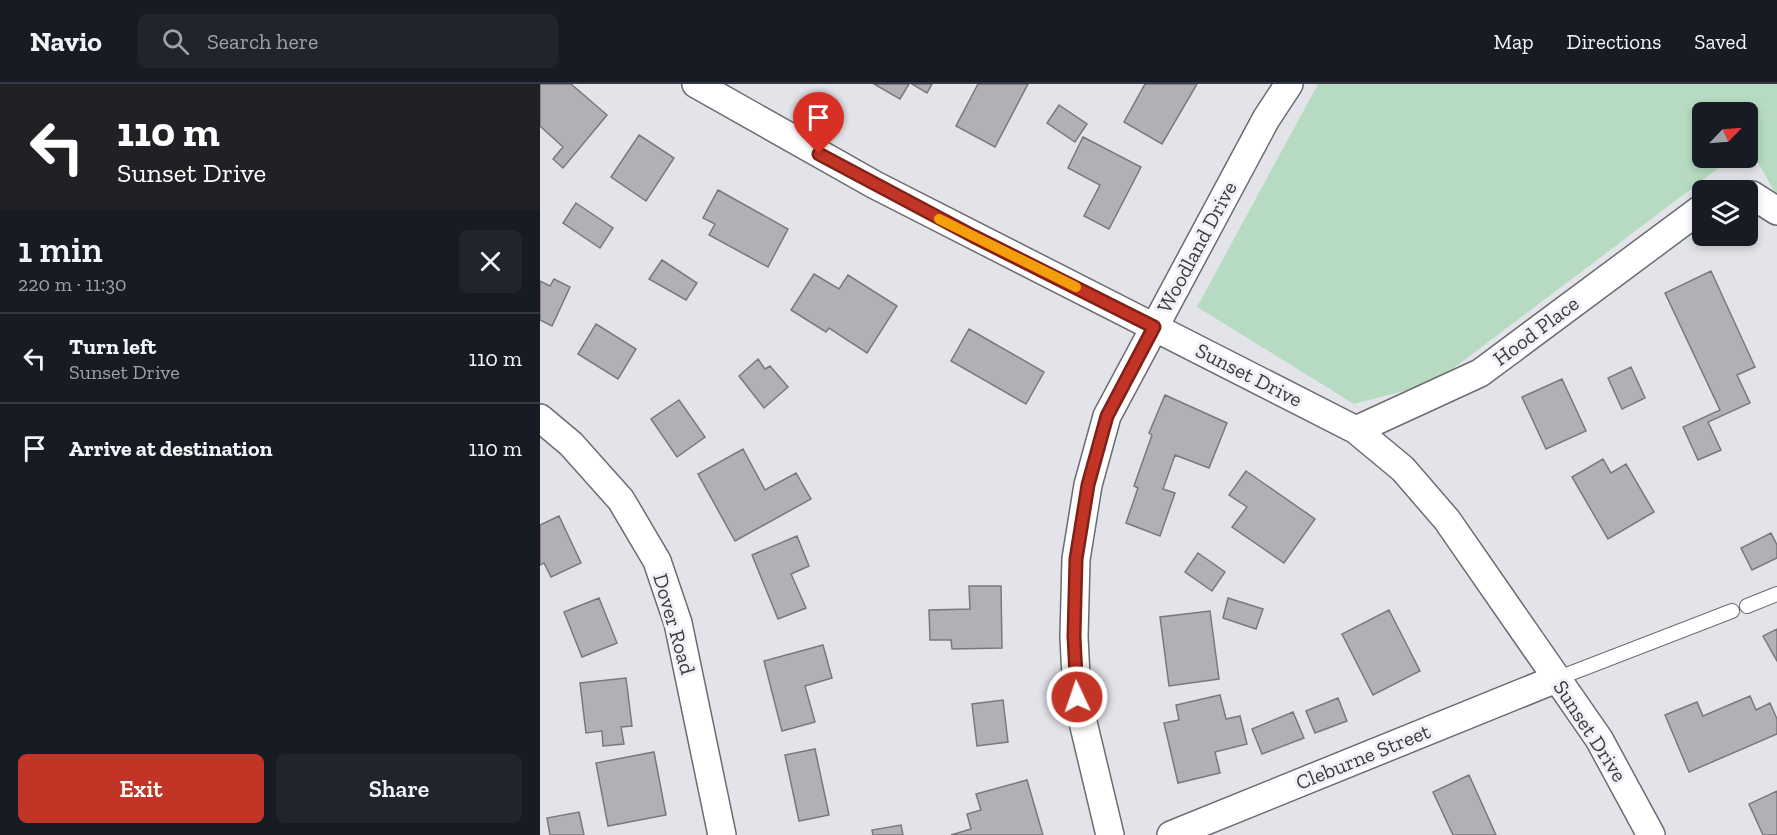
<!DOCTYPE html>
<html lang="en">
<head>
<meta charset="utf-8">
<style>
  :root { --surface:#171b24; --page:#20242c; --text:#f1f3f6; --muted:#9ea1a6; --line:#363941; --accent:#c23526 }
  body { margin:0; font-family:"Zilla Slab",serif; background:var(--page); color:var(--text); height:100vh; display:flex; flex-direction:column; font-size:22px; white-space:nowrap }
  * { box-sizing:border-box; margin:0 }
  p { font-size:20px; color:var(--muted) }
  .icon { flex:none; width:33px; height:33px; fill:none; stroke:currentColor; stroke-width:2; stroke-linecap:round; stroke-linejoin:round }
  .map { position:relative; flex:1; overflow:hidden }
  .panel { display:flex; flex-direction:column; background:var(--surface); width:540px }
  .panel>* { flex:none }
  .hud { background:#202124; color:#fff; overflow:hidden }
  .needle { width:39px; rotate:65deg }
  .controls { position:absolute; left:1152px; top:18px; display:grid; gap:12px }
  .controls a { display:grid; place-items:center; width:66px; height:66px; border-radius:9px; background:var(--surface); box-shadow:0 3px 9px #0003; font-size:30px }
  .pin { position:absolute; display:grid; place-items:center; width:51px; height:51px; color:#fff; margin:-62px -26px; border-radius:50% 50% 50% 0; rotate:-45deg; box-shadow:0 0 6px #0007 }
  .pin .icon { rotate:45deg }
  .me { position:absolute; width:66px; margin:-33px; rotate:357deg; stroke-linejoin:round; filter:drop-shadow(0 0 4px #0008) }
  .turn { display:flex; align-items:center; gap:21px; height:126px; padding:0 18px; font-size:27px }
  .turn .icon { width:78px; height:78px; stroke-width:2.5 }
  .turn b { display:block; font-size:42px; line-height:51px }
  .round { display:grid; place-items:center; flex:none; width:63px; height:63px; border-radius:9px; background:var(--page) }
  .summary { display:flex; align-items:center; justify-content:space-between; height:102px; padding:0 18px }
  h1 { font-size:36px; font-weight:600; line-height:45px }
  .cta { display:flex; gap:12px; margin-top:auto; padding:12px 18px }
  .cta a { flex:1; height:69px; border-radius:9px; background:var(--accent); color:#fff; font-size:24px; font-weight:600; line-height:69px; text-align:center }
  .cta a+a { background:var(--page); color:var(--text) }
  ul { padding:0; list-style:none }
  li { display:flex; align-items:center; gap:18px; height:90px; padding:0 18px; border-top:2px solid var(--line) }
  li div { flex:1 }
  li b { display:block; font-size:22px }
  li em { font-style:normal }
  header { display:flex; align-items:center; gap:36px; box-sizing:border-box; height:84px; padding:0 30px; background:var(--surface); border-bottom:2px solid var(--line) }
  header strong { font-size:28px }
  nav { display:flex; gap:33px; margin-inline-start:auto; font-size:21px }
  .search { width:420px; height:54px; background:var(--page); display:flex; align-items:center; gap:15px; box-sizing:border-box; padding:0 21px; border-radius:9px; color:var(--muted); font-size:22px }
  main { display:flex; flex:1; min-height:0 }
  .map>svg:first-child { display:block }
  .green { fill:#b7dbc2 }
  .building { fill:#b2b0b5; stroke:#7a787d; stroke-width:1.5 }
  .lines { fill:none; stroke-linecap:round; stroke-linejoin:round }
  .service-casing { stroke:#6b6c71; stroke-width:16 }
  .minor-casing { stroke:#6b6c71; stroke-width:30 }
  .service { stroke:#fff; stroke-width:14 }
  .minor { stroke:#fff; stroke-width:27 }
  .route-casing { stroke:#7e2219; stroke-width:15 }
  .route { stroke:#c23526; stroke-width:10 }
  .slow { stroke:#f59e0b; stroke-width:10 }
  .labels { text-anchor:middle; stroke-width:6; stroke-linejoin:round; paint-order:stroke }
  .street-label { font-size:21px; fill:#3b3c3e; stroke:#f0f1f7 }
</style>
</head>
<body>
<header>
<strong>Navio</strong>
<div class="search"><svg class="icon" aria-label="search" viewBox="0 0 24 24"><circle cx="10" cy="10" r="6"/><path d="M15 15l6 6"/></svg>Search here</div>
<nav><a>Map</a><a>Directions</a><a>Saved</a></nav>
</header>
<main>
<section class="panel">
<div class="hud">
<div class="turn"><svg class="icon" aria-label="left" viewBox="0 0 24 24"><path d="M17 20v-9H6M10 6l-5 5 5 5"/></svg><div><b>110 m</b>Sunset Drive</div></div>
</div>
<div class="summary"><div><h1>1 min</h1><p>220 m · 11:30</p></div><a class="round"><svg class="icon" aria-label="close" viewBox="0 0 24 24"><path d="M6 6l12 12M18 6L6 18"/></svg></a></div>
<ul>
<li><svg class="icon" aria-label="left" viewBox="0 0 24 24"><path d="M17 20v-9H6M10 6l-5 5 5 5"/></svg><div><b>Turn left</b><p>Sunset Drive</p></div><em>110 m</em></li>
<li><svg class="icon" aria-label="arrive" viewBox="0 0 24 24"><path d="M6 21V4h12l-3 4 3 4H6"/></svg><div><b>Arrive at destination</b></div><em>110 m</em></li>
</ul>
<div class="cta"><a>Exit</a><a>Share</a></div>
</section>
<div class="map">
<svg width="1237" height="751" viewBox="0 0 1237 751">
  <rect width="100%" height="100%" fill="#e3e4e9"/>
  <path class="green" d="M778,0H1237V112L1208,61V28H1162V74H1192L894,299L814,320L657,223Z"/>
  <path class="building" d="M0,0H31L67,31L23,84L13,75L23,63L0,42Z
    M334,0H369L360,15Z
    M372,0H392L387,9Z
    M438,0H488L455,63L416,42Z
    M605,0H657L622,60L584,38Z
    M519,21L547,40L535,58L507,39Z
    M99,51L134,74L106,117L71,93Z
    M543,53L601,83L569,145L544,132L560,101L528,84Z
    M178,106L248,145L228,183L169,151L175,140L163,134Z
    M36,119L73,144L60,164L23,139Z
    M122,176L157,199L146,216L109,195Z
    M1171,187L1215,283L1197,291L1210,319L1168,338L1181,366L1158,376L1143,343L1180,326L1125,209Z
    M274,190L299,205L308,191L357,222L327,269L289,244L286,248L251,226Z
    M14,195L30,203L12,242L0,236V197L10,202Z
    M56,240L96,265L78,295L38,270Z
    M429,245L504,288L486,320L411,277Z
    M218,275L225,285L230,282L248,303L224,324L199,292Z
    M1091,283L1105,314L1082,325L1068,294Z
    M1022,295L1046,347L1006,365L982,313Z
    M625,311L687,339L669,384L635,371L623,405L635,409L620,452L586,439L598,404L594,402L612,351L609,349Z
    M139,316L165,353L137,373L111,335Z
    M203,365L225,406L256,389L271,415L195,457L158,390Z
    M1063,375L1071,389L1086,380L1114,428L1068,455L1032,393Z
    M706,387L775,435L744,479L692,443L707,423L689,411Z
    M19,432L41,479L11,493L4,479L0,481V441Z
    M1231,449L1237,461V474L1212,486L1201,464Z
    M257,452L269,482L251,490L266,524L238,535L212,471Z
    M658,469L685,488L672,507L645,488Z
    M429,502H461L462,564L412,565L411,556H390L389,526L430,525Z
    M59,514L77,559L42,573L24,528Z
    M688,514L723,525L716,545L683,534Z
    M849,526L880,587L833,611L802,550Z
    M670,527L679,595L629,602L620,533Z
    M1237,545V577L1223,552Z
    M283,561L292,594L265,602L275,638L242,647L224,577Z
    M86,594L92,642L81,643L84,660L63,662L62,647L46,649L40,599Z
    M680,611L686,635L700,632L707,660L675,668L680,689L638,699L624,639L639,636L636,621Z
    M1210,612L1216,626L1230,619L1237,635V650L1149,688L1125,631L1157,618L1163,632Z
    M798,614L807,637L775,649L766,627Z
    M463,616L468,658L437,662L432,620Z
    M753,628L764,654L722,670L712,645Z
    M275,665L289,731L259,737L245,671Z
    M114,668L126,731L68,742L56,679Z
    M929,691L956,751H913L893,708Z
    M487,696L503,751H411L431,745L427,730L441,726L436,710Z
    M1237,707V751H1223L1209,720Z
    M39,728L44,751H10L7,734Z
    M361,741L363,751H333L332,746Z"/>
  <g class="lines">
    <defs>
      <path id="service" d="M1207,522L1237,510
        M1016,595L1192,527"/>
      <path id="minor" d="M156,0L335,101L816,346L863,385L907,436L1059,655L1111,751
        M1208,112L1212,111L1237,127
        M0,334L31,360L81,416L117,477L138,539L182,751
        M816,346L940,289L1162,124
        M570,751L537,613L534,553L536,475L548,401L567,332L726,35L749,0
        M631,751L1016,595"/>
    </defs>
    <use href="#service" class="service-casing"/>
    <use href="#minor" class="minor-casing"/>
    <use href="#service" class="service"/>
    <use href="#minor" class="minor"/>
  </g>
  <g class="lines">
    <defs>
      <path id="route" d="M279,70L433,152L614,243L567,332L548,401L536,475L534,552L537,613"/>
    </defs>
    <use href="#route" class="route-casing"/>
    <use href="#route" class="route"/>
    <path class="slow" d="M399,135L536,203"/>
  </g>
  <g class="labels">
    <g class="street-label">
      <text transform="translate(657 163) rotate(-62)" y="7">Woodland Drive</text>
      <text transform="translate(996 247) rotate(-37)" y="7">Hood Place</text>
      <text transform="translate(709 291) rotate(27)" y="7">Sunset Drive</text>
      <text transform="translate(134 540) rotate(74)" y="7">Dover Road</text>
      <text transform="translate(1050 647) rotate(57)" y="7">Sunset Drive</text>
      <text transform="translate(823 673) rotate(-22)" y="7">Cleburne Street</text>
    </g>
  </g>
</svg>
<div class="controls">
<a><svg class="needle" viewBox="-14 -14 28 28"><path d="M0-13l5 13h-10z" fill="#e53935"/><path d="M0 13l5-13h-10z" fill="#9ea1a6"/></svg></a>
<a><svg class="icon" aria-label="layers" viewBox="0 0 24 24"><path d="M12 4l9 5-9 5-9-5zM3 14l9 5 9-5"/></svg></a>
</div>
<div class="pin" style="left:279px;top:70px;background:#d93025"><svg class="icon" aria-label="arrive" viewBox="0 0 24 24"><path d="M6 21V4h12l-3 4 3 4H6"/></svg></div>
<svg class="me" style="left:537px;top:613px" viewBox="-20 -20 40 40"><circle r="17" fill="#c23526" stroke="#fff" stroke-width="3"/><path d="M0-11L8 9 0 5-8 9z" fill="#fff"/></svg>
</div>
</main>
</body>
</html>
